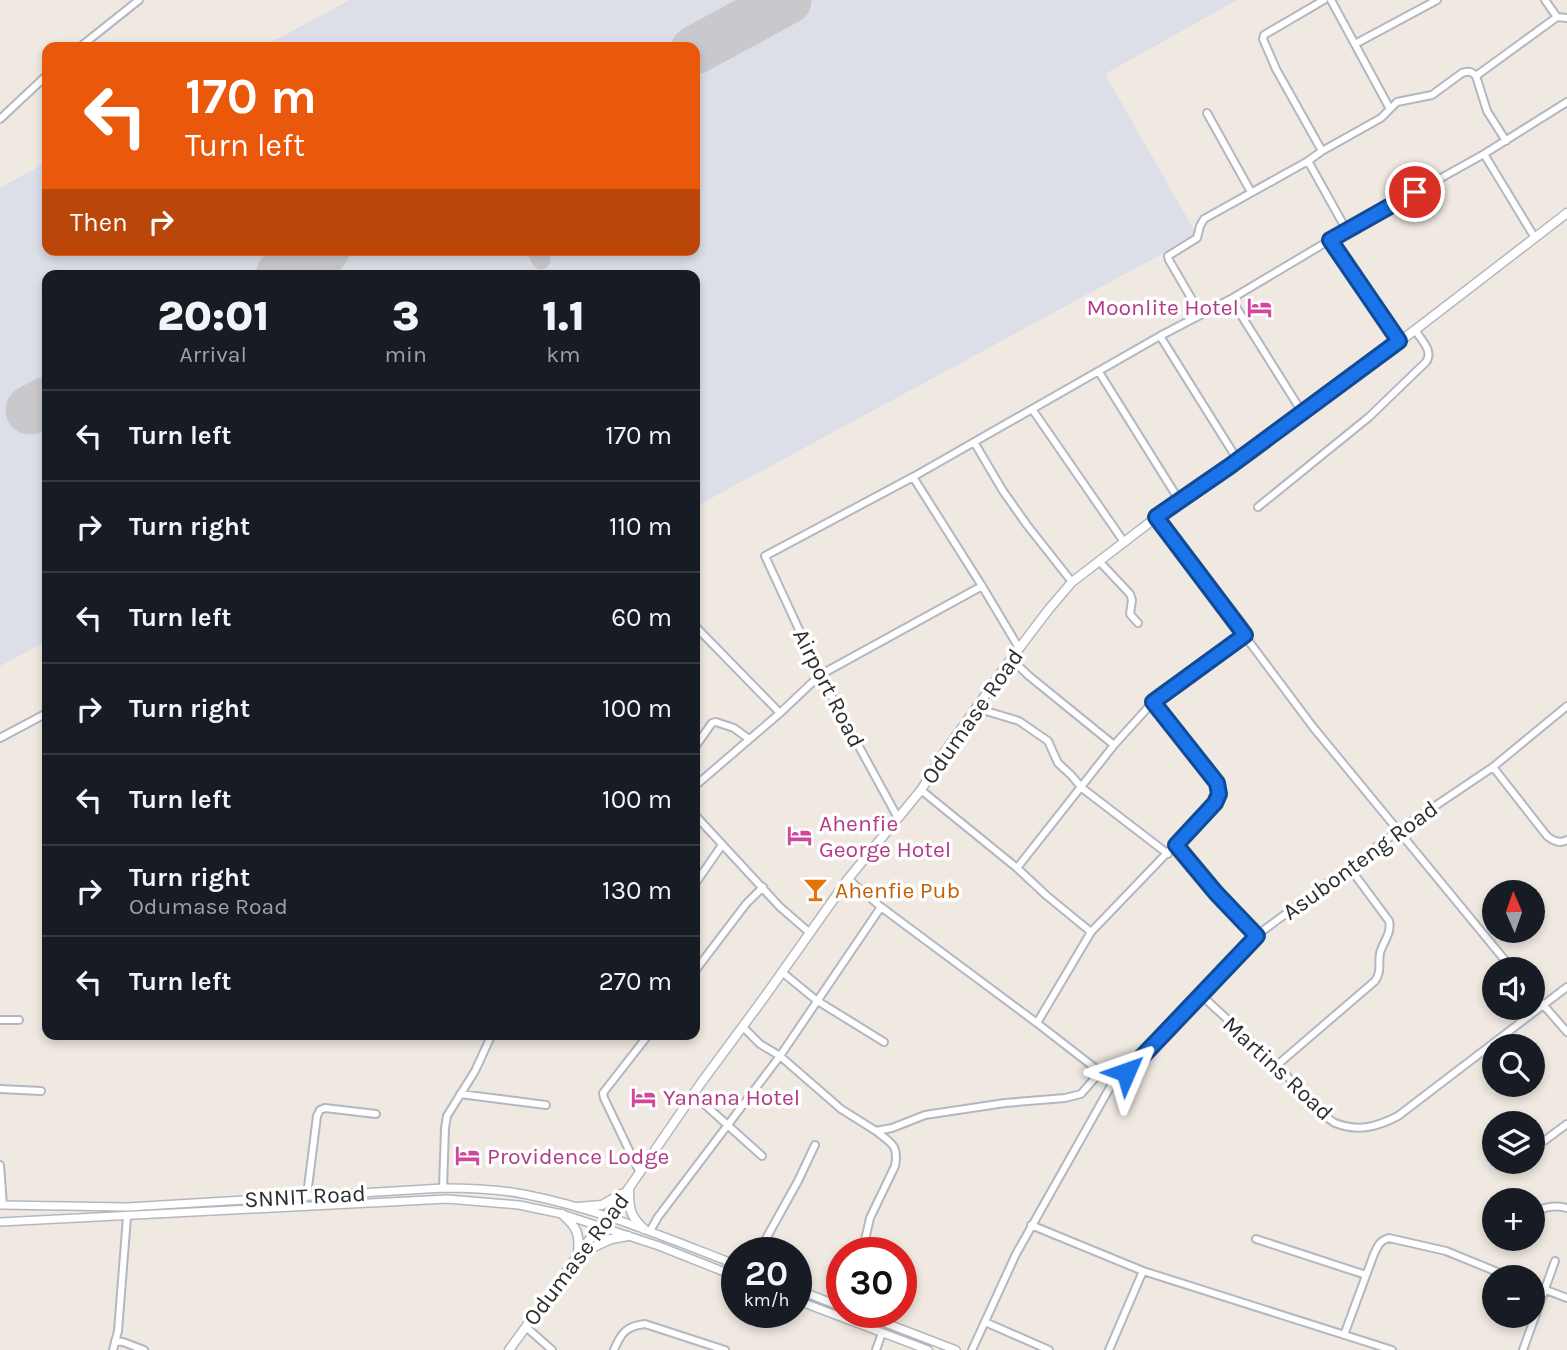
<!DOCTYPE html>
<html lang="en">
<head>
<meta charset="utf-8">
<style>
  :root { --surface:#171b24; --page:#20242c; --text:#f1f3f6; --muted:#9ea1a6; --line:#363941 }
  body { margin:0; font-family:Karla,sans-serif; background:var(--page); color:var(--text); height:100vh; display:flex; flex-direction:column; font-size:26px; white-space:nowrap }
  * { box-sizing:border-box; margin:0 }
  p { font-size:23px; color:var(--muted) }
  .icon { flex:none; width:38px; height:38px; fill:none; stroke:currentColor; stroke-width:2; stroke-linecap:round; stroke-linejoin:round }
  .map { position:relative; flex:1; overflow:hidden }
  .sheet { position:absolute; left:42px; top:270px; width:658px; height:770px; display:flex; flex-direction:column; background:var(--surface); border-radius:14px; box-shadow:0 4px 10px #0003 }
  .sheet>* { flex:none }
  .top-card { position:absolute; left:42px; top:42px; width:658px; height:214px; border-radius:14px; box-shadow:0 4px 10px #0003; background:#ea580c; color:#fff; overflow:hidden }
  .needle { width:46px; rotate:358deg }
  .fabs { position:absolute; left:1482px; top:880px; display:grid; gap:14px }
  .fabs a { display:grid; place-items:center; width:63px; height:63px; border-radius:50%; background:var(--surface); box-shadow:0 4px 10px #0003; font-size:35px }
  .speed { position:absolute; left:721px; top:1237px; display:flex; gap:14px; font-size:35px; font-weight:700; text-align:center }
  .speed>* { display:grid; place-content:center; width:91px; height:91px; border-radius:50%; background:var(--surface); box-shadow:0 4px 10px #0003; line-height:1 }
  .speed small { font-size:18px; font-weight:400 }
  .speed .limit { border:10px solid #d22; background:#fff; color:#111 }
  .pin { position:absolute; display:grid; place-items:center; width:60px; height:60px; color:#fff; margin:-30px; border:4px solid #fff; border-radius:50%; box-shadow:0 2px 7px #0007 }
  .me { position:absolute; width:77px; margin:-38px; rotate:47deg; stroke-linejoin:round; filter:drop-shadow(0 0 5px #0008) }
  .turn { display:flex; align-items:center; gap:24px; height:147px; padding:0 28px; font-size:32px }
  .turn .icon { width:91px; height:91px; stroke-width:2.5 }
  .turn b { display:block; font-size:49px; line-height:60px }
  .then { display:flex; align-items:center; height:66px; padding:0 28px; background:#0003; gap:14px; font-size:26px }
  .eta { display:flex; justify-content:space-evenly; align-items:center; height:119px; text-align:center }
  .eta b { font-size:42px; font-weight:800; line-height:49px }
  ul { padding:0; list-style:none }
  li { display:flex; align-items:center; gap:21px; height:91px; padding:0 28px; border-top:2px solid var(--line) }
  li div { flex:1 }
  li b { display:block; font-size:26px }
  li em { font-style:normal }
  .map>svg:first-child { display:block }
  .airport { fill:#dcdee8 }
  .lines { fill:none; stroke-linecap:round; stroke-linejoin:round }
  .taxiway { stroke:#c9c8cc; stroke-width:19 }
  .runway { stroke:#c9c8cc; stroke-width:49 }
  .minor-casing { stroke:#b4b7c1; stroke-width:10 }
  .tertiary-casing { stroke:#b4b7c1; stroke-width:10 }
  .secondary-casing { stroke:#b4b7c1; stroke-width:11 }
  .minor { stroke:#fff; stroke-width:6 }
  .tertiary { stroke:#fff; stroke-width:7 }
  .secondary { stroke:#fff; stroke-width:8 }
  .route-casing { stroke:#114b97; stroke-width:18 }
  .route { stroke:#1a73e8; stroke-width:12 }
  .labels { text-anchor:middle; stroke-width:7; stroke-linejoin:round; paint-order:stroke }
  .hotel-label { font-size:23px; fill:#b23c85; stroke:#fff; text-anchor:start }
  .street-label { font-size:23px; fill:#2e2e2e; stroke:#fff }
  .food-label { font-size:23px; fill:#c56008; stroke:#fff; text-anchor:start }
</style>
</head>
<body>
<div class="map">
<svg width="1567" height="1350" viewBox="0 0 1567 1350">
  <rect width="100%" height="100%" fill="#efe9e1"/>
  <path class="airport" d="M350,0H1237L1105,74L1197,235L695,507V275H47V641L0,666V188L47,162V250H695V47H262Z"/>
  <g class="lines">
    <path class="taxiway" d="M536,250L541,260"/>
    <path class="runway" d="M695,50L787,0
      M280,275L325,250
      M30,410L47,401"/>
    <defs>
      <path id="minor" d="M1331,0L1390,109
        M1545,0L1557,17
        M1355,44L1437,0
        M80,47L139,0
        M1476,76L1557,17L1567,18
        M1207,113L1251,192
        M0,119L47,75
        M1322,151L1276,69L1263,39L1264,35L1324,0
        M1484,154L1567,102
        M1347,231L1308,161L1322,151L1381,118L1397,102L1432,95L1462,73C1469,71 1471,71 1476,76L1487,111L1506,141
        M1330,240L1399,342
        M1231,299L1302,412
        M1201,315L1169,260L1168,256L1197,238L1200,226L1204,219L1308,161
        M1160,336L1237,459
        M1099,372L1179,500
        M1032,409L1124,542
        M974,442L1003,491L1027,525L1072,582
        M913,477L982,586L1019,648
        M1258,507L1369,417L1426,362C1434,351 1421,340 1415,330
        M1156,517L1313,727L1513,970
        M1099,561L1130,594L1132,600L1130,614L1138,623
        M695,626L780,713
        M1011,659L1029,676L1114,745
        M976,708L1019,721L1048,741L1058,763L1071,775L1082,788L1168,854
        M0,738L47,713
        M695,747L712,723L716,722L734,728L749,739
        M1493,767L1547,836C1553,841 1560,844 1567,840
        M695,786L780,713L820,675L982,586
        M921,790L1017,868L1047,896L1091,932L1037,1023L1113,1082
        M695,815L780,907L810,933
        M898,818L820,675L765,556L913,477L1160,336L1231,299L1330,240L1484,154L1535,238
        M1176,845L1216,893L1257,935
        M1017,868L1114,745L1153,702L1245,635
        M848,879L881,907L1037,1023
        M695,884L722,845
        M1091,932L1215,803L1219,794L1218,783L1153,702
        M695,971L746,904L763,887
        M782,972L816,1000L884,1042
        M1533,993L1567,1032
        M1201,995C1229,1021 1258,1047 1285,1074C1295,1084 1324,1118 1335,1123C1358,1132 1377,1127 1398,1116L1567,987
        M0,1020H19
        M743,1027L760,1044L780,1056L841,1109L876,1131L892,1128L925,1115L1005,1103L1065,1098L1081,1094L1101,1071
        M595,1034L596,1035
        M1276,1066L1375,981C1382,971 1378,964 1380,953C1383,942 1392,933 1389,921L1349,867
        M0,1089L41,1091
        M460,1094L546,1105
        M693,1094L762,1156
        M1544,1141L1567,1124
        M0,1165L3,1205
        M640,1173L604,1098L603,1093L649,1034
        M443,1188L445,1128L447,1116L475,1071L492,1034
        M307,1195L317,1116L320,1110L325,1108L376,1114
        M1537,1211C1547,1206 1556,1205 1567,1208
        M1031,1225L1143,1271L1392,1350
        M650,1231L658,1217L780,1056L881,907
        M1256,1239L1366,1275
        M758,1253L798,1181L815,1145
        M862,1253L870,1218L895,1166C899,1145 891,1143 876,1131
        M1533,1285L1567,1298
        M985,1322L1049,1350
        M526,1327L552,1350
        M1344,1335L1374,1254C1378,1246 1379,1241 1389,1238L1446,1251L1512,1278
        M115,1341L123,1342L144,1350
        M113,1350L118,1331L127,1217
        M614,1350C621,1333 626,1326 645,1324L725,1350
        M876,1350L882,1333
        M972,1350L1016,1254L1113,1082L1138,1061L1257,935L1398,831L1493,767L1567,706
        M1109,1350L1143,1271
        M1523,1350L1555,1261"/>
      <path id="tertiary" d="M0,1205L128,1207L443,1188C470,1188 497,1189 523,1194C597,1208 667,1238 737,1265
        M0,1222L447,1199L519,1205L562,1214L659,1246L737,1277
        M796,1289L842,1307
        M796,1300L928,1350
        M857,1312L956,1350"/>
      <path id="secondary" d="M629,1188C629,1208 629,1215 644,1229
        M578,1207L602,1205L621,1194
        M562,1214C577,1227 580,1234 578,1254
        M583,1252L611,1239L628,1236
        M509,1350L603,1221L629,1188L701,1083L763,999L848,879L921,790L944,753L1011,659L1049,609L1072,582L1179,500L1230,466L1415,330L1567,213"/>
    </defs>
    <use href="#minor" class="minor-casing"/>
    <use href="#tertiary" class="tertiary-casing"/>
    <use href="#secondary" class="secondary-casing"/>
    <use href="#minor" class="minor"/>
    <use href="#tertiary" class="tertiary"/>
    <use href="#secondary" class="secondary"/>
  </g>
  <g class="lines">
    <defs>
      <path id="route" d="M1126,1072L1138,1061L1257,936L1216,893L1176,845L1215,803L1219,794L1217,783L1153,702L1245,635L1156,517L1230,466L1399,341L1330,240L1415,192"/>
    </defs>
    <use href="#route" class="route-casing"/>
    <use href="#route" class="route"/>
  </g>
  <defs>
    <symbol id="hotel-bare" viewBox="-9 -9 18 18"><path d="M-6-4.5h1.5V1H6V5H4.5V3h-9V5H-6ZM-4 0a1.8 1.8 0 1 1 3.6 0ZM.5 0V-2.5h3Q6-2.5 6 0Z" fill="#d1479c" stroke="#fff" stroke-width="2.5" paint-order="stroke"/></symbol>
    <symbol id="bar-bare" viewBox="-9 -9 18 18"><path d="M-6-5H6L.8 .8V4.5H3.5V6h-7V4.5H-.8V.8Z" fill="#e8710a" stroke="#fff" stroke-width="2.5" paint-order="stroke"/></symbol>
  </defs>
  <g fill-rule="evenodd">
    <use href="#hotel-bare" x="1242" y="290" width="35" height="35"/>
    <use href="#hotel-bare" x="782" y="818" width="35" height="35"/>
    <use href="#bar-bare" x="798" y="872" width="35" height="35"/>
    <use href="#hotel-bare" x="626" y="1080" width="35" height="35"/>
    <use href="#hotel-bare" x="450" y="1138" width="35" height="35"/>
  </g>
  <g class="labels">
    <g class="hotel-label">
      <text x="1239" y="315" text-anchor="end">Moonlite Hotel</text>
      <text x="819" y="831">Ahenfie<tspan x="819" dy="26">George Hotel</tspan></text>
      <text x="663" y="1105">Yanana Hotel</text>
      <text x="487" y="1164">Providence Lodge</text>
    </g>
    <g class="street-label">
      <text transform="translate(829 688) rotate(63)" y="8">Airport Road</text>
      <text transform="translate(972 716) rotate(-55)" y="8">Odumase Road</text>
      <text transform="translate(1360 860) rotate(-36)" y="8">Asubonteng Road</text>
      <text transform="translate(1278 1068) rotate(43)" y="8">Martins Road</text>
      <text transform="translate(305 1196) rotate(-3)" y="8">SNNIT Road</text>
      <text transform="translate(576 1259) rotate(-53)" y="8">Odumase Road</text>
    </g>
    <g class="food-label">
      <text x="835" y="898">Ahenfie Pub</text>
    </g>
  </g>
</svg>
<div class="fabs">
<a><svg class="needle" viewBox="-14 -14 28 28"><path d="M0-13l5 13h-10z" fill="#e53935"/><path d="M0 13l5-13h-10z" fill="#9ea1a6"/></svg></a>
<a><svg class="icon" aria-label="sound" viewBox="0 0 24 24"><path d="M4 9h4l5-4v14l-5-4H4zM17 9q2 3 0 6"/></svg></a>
<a><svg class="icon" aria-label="search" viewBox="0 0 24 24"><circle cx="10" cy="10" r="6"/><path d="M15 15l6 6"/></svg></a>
<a><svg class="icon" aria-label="layers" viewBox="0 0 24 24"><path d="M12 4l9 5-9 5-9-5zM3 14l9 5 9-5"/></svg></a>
<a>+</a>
<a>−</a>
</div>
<div class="speed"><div>20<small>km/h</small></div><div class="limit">30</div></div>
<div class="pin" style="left:1415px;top:192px;background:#d93025"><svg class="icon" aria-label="arrive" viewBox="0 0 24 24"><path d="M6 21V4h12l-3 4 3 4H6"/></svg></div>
<svg class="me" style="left:1126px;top:1072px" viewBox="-20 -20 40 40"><path d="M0-17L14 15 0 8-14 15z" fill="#1a73e8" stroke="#fff" stroke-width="4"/></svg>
<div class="top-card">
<div class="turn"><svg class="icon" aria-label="left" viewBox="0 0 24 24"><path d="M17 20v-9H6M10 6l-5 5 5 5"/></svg><div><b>170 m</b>Turn left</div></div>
<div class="then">Then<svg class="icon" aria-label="right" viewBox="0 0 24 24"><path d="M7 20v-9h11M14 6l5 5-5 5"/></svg></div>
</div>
<section class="sheet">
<div class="eta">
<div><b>20:01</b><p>Arrival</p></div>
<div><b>3</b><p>min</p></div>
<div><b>1.1</b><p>km</p></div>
</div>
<ul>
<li><svg class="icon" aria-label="left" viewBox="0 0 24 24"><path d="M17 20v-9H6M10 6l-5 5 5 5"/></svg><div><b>Turn left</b></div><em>170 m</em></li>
<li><svg class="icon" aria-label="right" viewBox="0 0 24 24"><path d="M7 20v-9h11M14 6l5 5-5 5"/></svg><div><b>Turn right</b></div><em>110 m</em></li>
<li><svg class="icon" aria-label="left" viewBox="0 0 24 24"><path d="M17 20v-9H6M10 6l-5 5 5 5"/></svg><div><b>Turn left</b></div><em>60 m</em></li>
<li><svg class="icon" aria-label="right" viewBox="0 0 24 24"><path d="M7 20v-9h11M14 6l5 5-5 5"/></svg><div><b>Turn right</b></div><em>100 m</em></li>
<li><svg class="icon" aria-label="left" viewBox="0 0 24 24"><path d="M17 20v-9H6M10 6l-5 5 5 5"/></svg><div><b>Turn left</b></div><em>100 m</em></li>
<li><svg class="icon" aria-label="right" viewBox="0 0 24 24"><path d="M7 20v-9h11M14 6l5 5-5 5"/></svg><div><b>Turn right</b><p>Odumase Road</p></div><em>130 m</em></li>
<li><svg class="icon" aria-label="left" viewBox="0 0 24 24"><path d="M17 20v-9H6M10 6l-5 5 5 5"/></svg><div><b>Turn left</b></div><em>270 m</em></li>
</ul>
</section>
</div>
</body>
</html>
